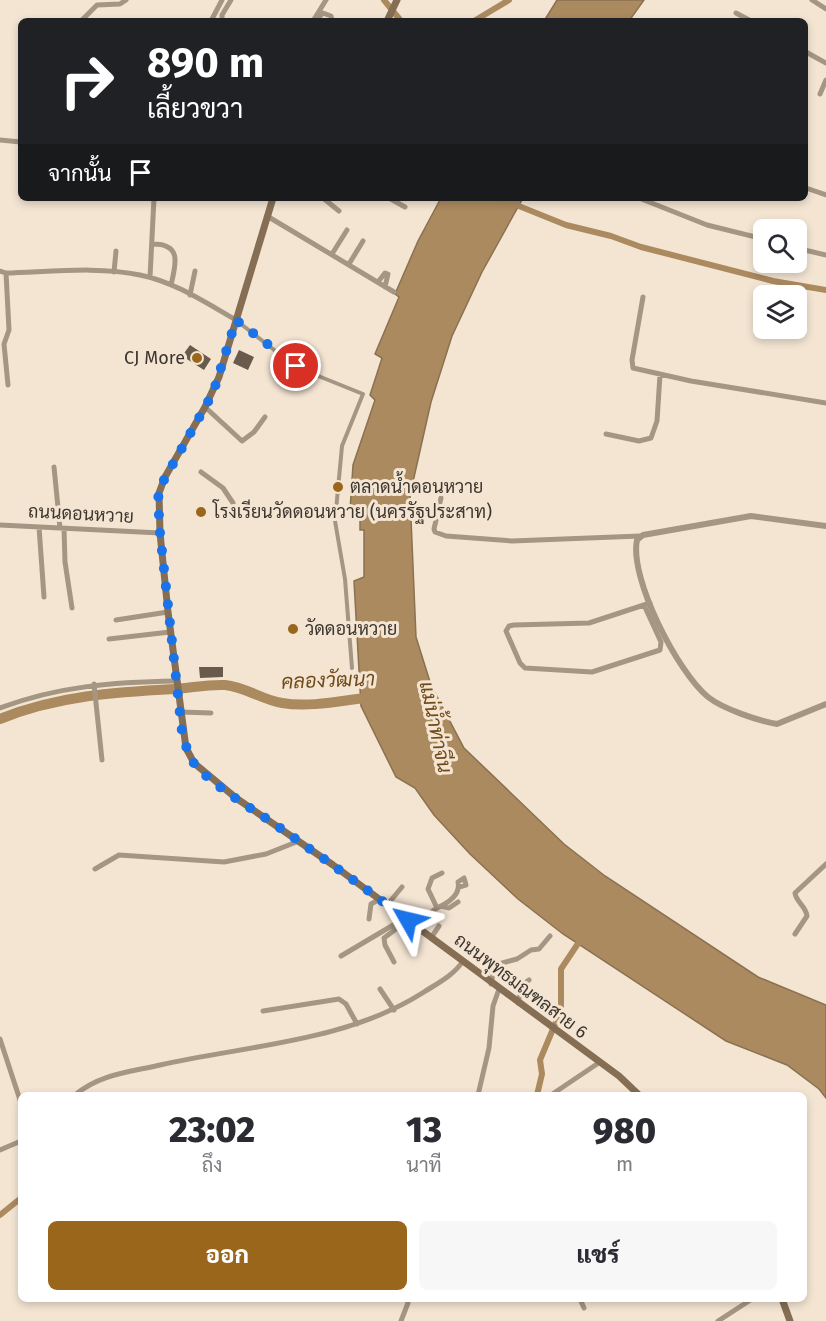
<!DOCTYPE html>
<html lang="th">
<head>
<meta charset="utf-8">
<style>
  :root { --surface:#fff; --page:#f7f7f7; --text:#2b2b33; --muted:#7c7c81; --accent:#99661b }
  body { margin:0; font-family:"Fira Sans",Sarabun,sans-serif; background:var(--page); color:var(--text); height:100vh; display:flex; flex-direction:column; font-size:22px; white-space:nowrap }
  * { box-sizing:border-box; margin:0 }
  p { font-size:20px; color:var(--muted) }
  .icon { flex:none; width:33px; height:33px; fill:none; stroke:currentColor; stroke-width:2; stroke-linecap:round; stroke-linejoin:round }
  .map { position:relative; flex:1; overflow:hidden }
  .sheet { position:absolute; left:18px; top:1092px; width:789px; height:210px; display:flex; flex-direction:column; background:var(--surface); border-radius:9px; box-shadow:0 3px 9px #0003 }
  .sheet>* { flex:none }
  .top-card { position:absolute; left:18px; top:18px; width:790px; height:183px; border-radius:9px; box-shadow:0 3px 9px #0003; background:#202124; color:#fff; overflow:hidden }
  .tools { position:absolute; left:753px; top:219px; display:grid; gap:12px }
  .tools a { display:grid; place-items:center; width:54px; height:54px; border-radius:9px; background:var(--surface); box-shadow:0 3px 9px #0003; font-size:30px }
  .pin { position:absolute; display:grid; place-items:center; width:51px; height:51px; color:#fff; margin:-26px; border:3px solid #fff; border-radius:50%; box-shadow:0 2px 6px #0007 }
  .me { position:absolute; width:66px; margin:-33px; rotate:307deg; stroke-linejoin:round; filter:drop-shadow(0 0 4px #0008) }
  .turn { display:flex; align-items:center; gap:21px; height:126px; padding:0 30px; font-size:27px }
  .turn .icon { width:78px; height:78px; stroke-width:2.5 }
  .turn b { display:block; font-size:42px; line-height:51px }
  .then { display:flex; align-items:center; height:57px; padding:0 30px; background:#0003; gap:12px; font-size:22px }
  .eta { display:flex; justify-content:space-evenly; align-items:center; height:102px; text-align:center }
  .eta b { font-size:36px; font-weight:800; line-height:42px }
  .action { display:flex; gap:12px; margin-top:auto; padding:12px 30px }
  .action a { flex:1; height:69px; border-radius:9px; background:var(--accent); color:#fff; font-size:24px; font-weight:800; line-height:69px; text-align:center }
  .action a+a { background:var(--page); color:var(--text) }
  .map>svg:first-child { display:block }
  .water { fill:#ac8a60; stroke:#8a7151; stroke-width:1.5 }
  .lines { fill:none; stroke-linecap:round; stroke-linejoin:round }
  .canal { stroke:#ac8a60; stroke-width:6 }
  .river { stroke:#ac8a60; stroke-width:10 }
  .building { fill:#685b4c }
  .pedestrian { stroke:#a59684; stroke-width:4 }
  .minor { stroke:#a59684; stroke-width:5 }
  .tertiary { stroke:#a59684; stroke-width:6 }
  .secondary { stroke:#856e54; stroke-width:7 }
  .route { stroke:#1a73e8; stroke-width:10; stroke-dasharray:0 18 }
  .poi-dot { fill:#99661b; stroke:#f4e5d3; stroke-width:2 }
  .labels { text-anchor:middle; stroke-width:6; stroke-linejoin:round; paint-order:stroke }
  .poi-label { font-size:18px; fill:#3c362f; stroke:#f4e5d3; text-anchor:start }
  .street-label { font-size:18px; fill:#3c362f; stroke:#f4e5d3 }
  .water-label { font-size:20px; font-style:italic; fill:#704b1a; stroke:#f4e5d3 }
</style>
</head>
<body>
<div class="map">
<svg width="826" height="1321" viewBox="0 0 826 1321">
  <rect width="100%" height="100%" fill="#f4e5d3"/>
  <path class="water" d="M557,0H644L629,21H544Z
    M441,198H523L482,272L452,336L431,402L410,495L416,637L431,685L464,748L564,844L605,876L758,977L826,1005V1098L819,1089L787,1065L726,1041L563,934L518,899L470,854L434,815L415,788L396,777L361,706L354,581L364,577V530H360V510H350L353,465L375,400L370,395L382,358L375,354L399,297L395,294L418,241Z"/>
  <g class="lines">
    <path class="canal" d="M384,0L401,21
      M474,21L509,0
      M499,198L566,225L611,236L641,247L773,281L826,290
      M537,1095L542,1074L540,1060L561,1010V969L581,939
      M0,1215L21,1198"/>
    <path class="river" d="M0,719C56,696 115,692 175,689C191,688 209,684 225,685C246,687 262,700 282,703C311,708 344,700 373,697"/>
  </g>
  <path class="building" d="M190,345L211,359L204,370L182,356Z
    M239,350L254,357L248,370L233,363Z
    M199,667H223V677L200,678Z"/>
  <g class="lines">
    <path class="pedestrian" d="M237,321L296,367L363,394L342,446L335,521L345,579L352,668"/>
    <path class="minor" d="M812,0L826,9
      M736,13L751,21
      M316,20L323,13L331,16L332,21
      M81,21L97,5L120,4L126,0
      M211,21L222,0
      M222,21V15L231,0
      M313,21L326,0
      M806,52L826,63
      M820,94L826,80
      M0,140L21,142
      M806,188L826,195
      M323,198L339,211
      M389,198L405,207
      M639,198L707,225L764,239
      M267,216L394,292
      M153,244C182,244 176,264 171,285
      M796,248L826,255
      M332,254L347,230
      M349,264L363,241
      M0,271L6,273C48,272 99,266 140,275C175,282 206,303 236,320
      M114,272L116,251
      M6,273L9,330L4,344L8,385
      M150,277L154,198
      M378,282L385,273L388,274L385,287
      M190,295L195,271
      M643,297L632,360L633,368L691,381L826,403
      M205,407L242,441L254,432L265,417
      M606,434L639,441L651,438L657,421L660,375
      M54,467L60,528
      M201,472L223,488L233,503
      M441,498L434,529L435,532L446,536L512,541L640,536
      M0,525L160,533
      M39,527L44,597
      M64,528L65,562L72,608
      M644,605L661,642L660,650L592,672L525,668L520,663L506,631L509,626L514,625L589,623L650,603
      M116,620L168,612
      M109,639L170,632
      M94,684L102,760
      M0,708C58,686 115,682 176,681
      M180,712L211,713
      M95,869L119,855L224,862L266,854L299,841
      M387,905L402,887
      M441,906L449,908L458,902
      M437,908C448,903 461,895 458,882L464,878L466,885L459,887
      M369,919L371,904L380,899
      M414,925L437,908L428,889L432,878L442,873
      M795,934L807,916C806,906 796,902 795,893L826,864
      M431,938L439,926
      M341,956L405,918
      M394,962L385,945L384,938L408,920
      M491,984L495,965L517,959L531,950L539,949L550,936
      M380,989L394,1010
      M518,1003L522,985L529,980
      M263,1011L339,999L346,1004L357,1024
      M0,1039L21,1103
      M75,1095C100,1074 130,1072 160,1065C249,1045 346,1042 424,992C438,983 454,975 463,961
      M478,1095L489,1048L493,1006L499,989
      M551,1095L600,1062
      M0,1150L21,1141
      M580,1299L584,1308
      M401,1321L408,1303L407,1299
      M718,1321L752,1299"/>
    <path class="tertiary" d="M826,526L751,516L643,535L637,540C629,578 678,673 708,697C723,709 759,721 777,724L826,704"/>
    <path class="secondary" d="M387,21L397,0
      M273,198L219,377L205,407L165,477L159,493L160,533L168,612L186,748L194,763L236,798L333,865L619,1076L639,1095
      M782,1299L790,1321"/>
  </g>
  <g class="lines">
    <path class="route" d="M296,366L236,320L213,393L160,487L158,499L160,533L182,732C185,742 187,752 193,762C206,781 252,809 273,823C319,855 363,887 408,920"/>
  </g>
  <g class="poi-dot">
    <circle cx="197" cy="358" r="6"/>
    <circle cx="338" cy="487" r="6"/>
    <circle cx="201" cy="512" r="6"/>
    <circle cx="293" cy="629" r="6"/>
  </g>
  <g class="labels">
    <g class="poi-label">
      <text x="185" y="364" text-anchor="end">CJ More</text>
      <text x="350" y="493">ตลาดน้ำดอนหวาย</text>
      <text x="213" y="518">โรงเรียนวัดดอนหวาย (นครรัฐประสาท)</text>
      <text x="305" y="635">วัดดอนหวาย</text>
    </g>
    <g class="street-label">
      <text transform="translate(81 514) rotate(3)" y="6">ถนนดอนหวาย</text>
      <text transform="translate(521 986) rotate(37)" y="6">ถนนพุทธมณฑลสาย 6</text>
    </g>
    <g class="water-label">
      <text transform="translate(328 680) rotate(-2)" y="7">คลองวัฒนา</text>
      <text transform="translate(436 727) rotate(78)" y="7">แม่น้ำท่าจีน</text>
    </g>
  </g>
</svg>
<div class="tools">
<a><svg class="icon" aria-label="search" viewBox="0 0 24 24"><circle cx="10" cy="10" r="6"/><path d="M15 15l6 6"/></svg></a>
<a><svg class="icon" aria-label="layers" viewBox="0 0 24 24"><path d="M12 4l9 5-9 5-9-5zM3 14l9 5 9-5"/></svg></a>
</div>
<div class="pin" style="left:296px;top:366px;background:#d93025"><svg class="icon" aria-label="arrive" viewBox="0 0 24 24"><path d="M6 21V4h12l-3 4 3 4H6"/></svg></div>
<svg class="me" style="left:408px;top:920px" viewBox="-20 -20 40 40"><path d="M0-17L14 15 0 8-14 15z" fill="#1a73e8" stroke="#fff" stroke-width="4"/></svg>
<div class="top-card">
<div class="turn"><svg class="icon" aria-label="right" viewBox="0 0 24 24"><path d="M7 20v-9h11M14 6l5 5-5 5"/></svg><div><b>890 m</b>เลี้ยวขวา</div></div>
<div class="then">จากนั้น<svg class="icon" aria-label="arrive" viewBox="0 0 24 24"><path d="M6 21V4h12l-3 4 3 4H6"/></svg></div>
</div>
<section class="sheet">
<div class="eta">
<div><b>23:02</b><p>ถึง</p></div>
<div><b>13</b><p>นาที</p></div>
<div><b>980</b><p>m</p></div>
</div>
<div class="action"><a>ออก</a><a>แชร์</a></div>
</section>
</div>
</body>
</html>
